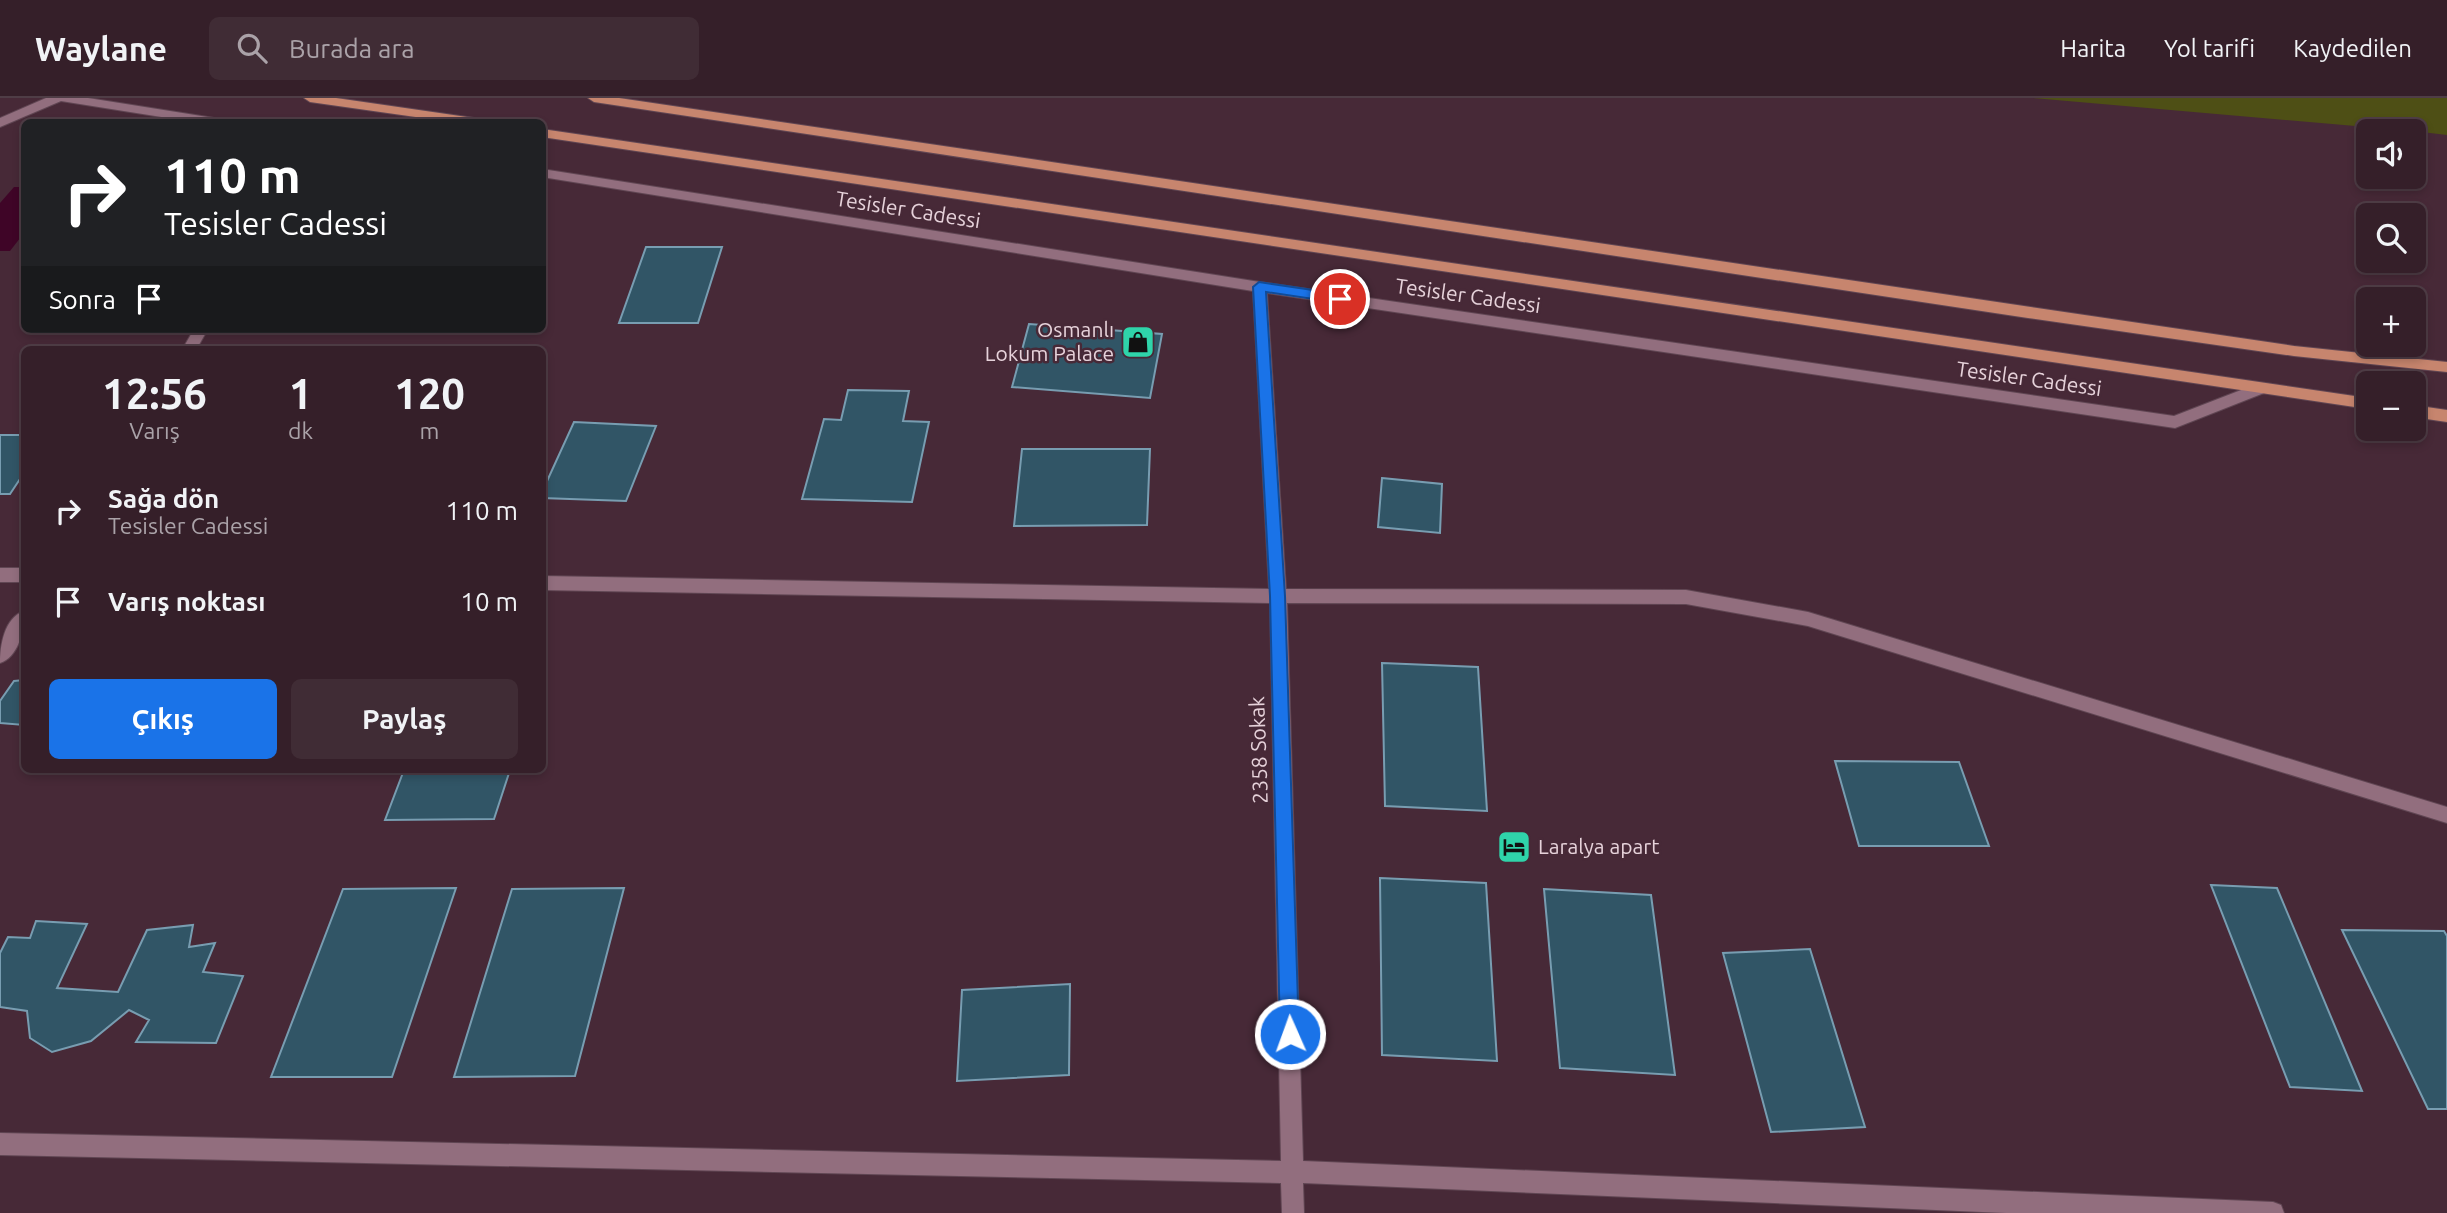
<!DOCTYPE html>
<html lang="tr">
<head>
<meta charset="utf-8">
<style>
  :root { --surface:#351f29; --page:#402c35; --text:#f1f3f6; --muted:#aaa2a8; --line:#4f3d46; --accent:#1a73e8 }
  body { margin:0; font-family:Ubuntu,sans-serif; background:var(--page); color:var(--text); height:100vh; display:flex; flex-direction:column; font-size:26px; white-space:nowrap }
  * { box-sizing:border-box; margin:0 }
  p { font-size:23px; color:var(--muted) }
  .icon { flex:none; width:38px; height:38px; fill:none; stroke:currentColor; stroke-width:2; stroke-linecap:round; stroke-linejoin:round }
  .map { position:relative; flex:1; overflow:hidden }
  .details { position:absolute; left:21px; top:248px; width:525px; height:427px; display:flex; flex-direction:column; background:var(--surface); border-radius:10px; box-shadow:0 4px 10px #0003,0 0 0 2px var(--line) }
  .details>* { flex:none }
  .banner { position:absolute; left:21px; top:21px; width:525px; height:214px; border-radius:10px; box-shadow:0 4px 10px #0003,0 0 0 2px var(--line); background:#202124; color:#fff; overflow:hidden }
  .tools { position:absolute; left:2356px; top:21px; display:grid; gap:14px }
  .tools a { display:grid; place-items:center; width:70px; height:70px; border-radius:10px; background:var(--surface); box-shadow:0 4px 10px #0003,0 0 0 2px var(--line); font-size:35px }
  .pin { position:absolute; display:grid; place-items:center; width:60px; height:60px; color:#fff; margin:-30px; border:4px solid #fff; border-radius:50%; box-shadow:0 2px 7px #0007 }
  .me { position:absolute; width:77px; margin:-38px; rotate:358deg; stroke-linejoin:round; filter:drop-shadow(0 0 5px #0008) }
  .turn { display:flex; align-items:center; gap:24px; height:147px; padding:0 28px; font-size:32px }
  .turn .icon { width:91px; height:91px; stroke-width:2.5 }
  .turn b { display:block; font-size:49px; line-height:60px }
  .then { display:flex; align-items:center; height:66px; padding:0 28px; background:#0003; gap:14px; font-size:26px }
  .eta { display:flex; justify-content:space-evenly; align-items:center; height:119px; text-align:center }
  .eta b { font-size:42px; font-weight:600; line-height:49px }
  .cta { display:flex; gap:14px; margin-top:auto; padding:14px 28px }
  .cta a { flex:1; height:80px; border-radius:10px; background:var(--accent); color:#fff; font-size:28px; font-weight:600; line-height:80px; text-align:center }
  .cta a+a { background:var(--page); color:var(--text) }
  ul { padding:0; list-style:none }
  li { display:flex; align-items:center; gap:21px; height:91px; padding:0 28px }
  li div { flex:1 }
  li b { display:block; font-size:26px }
  li em { font-style:normal }
  header { display:flex; align-items:center; gap:42px; box-sizing:border-box; height:98px; padding:0 35px; background:var(--surface); border-bottom:2px solid var(--line) }
  header strong { font-size:33px }
  nav { display:flex; gap:38px; margin-inline-start:auto; font-size:24px }
  .search { width:490px; height:63px; background:var(--page); display:flex; align-items:center; gap:18px; box-sizing:border-box; padding:0 24px; border-radius:10px; color:var(--muted); font-size:26px }
  .map>svg:first-child { display:block }
  .green { fill:#4e4f15 }
  .water { fill:#3f0527 }
  .building { fill:#315566; stroke:#789db1; stroke-width:2 }
  .lines { fill:none; stroke-linecap:round; stroke-linejoin:round }
  .street-casing { stroke:#604653; stroke-width:2 }
  .primary-casing { stroke:#604653; stroke-width:2 }
  .street { fill:#926e7e; fill-rule:evenodd }
  .primary { fill:#c7856e; fill-rule:evenodd }
  .route { fill:#1a73e8; stroke:#114b97; stroke-width:2 }
  .labels { text-anchor:middle; stroke-width:5; stroke-linejoin:round; paint-order:stroke }
  .street-label { font-size:21px; fill:#e6d2da; stroke:#472937 }
  .poi-label { font-size:21px; fill:#e6d2da; stroke:#472937; text-anchor:end }
</style>
</head>
<body>
<header>
<strong>Waylane</strong>
<div class="search"><svg class="icon" aria-label="search" viewBox="0 0 24 24"><circle cx="10" cy="10" r="6"/><path d="M15 15l6 6"/></svg>Burada ara</div>
<nav><a>Harita</a><a>Yol tarifi</a><a>Kaydedilen</a></nav>
</header>
<div class="map">
<svg width="2447" height="1115" viewBox="0 0 2447 1115">
  <rect width="100%" height="100%" fill="#472937"/>
  <path class="green" d="M2033,0H2447V37L2413,33Z"/>
  <path class="water" d="M14,89H24V135L10,153H0V105Z"/>
  <path class="building" d="M646,149H722L698,225H619Z
    M1029,226L1162,236L1150,300L1012,289Z
    M848,292L909,293L903,323L929,324L912,404L802,401L824,321L841,322Z
    M574,324L656,328L626,403L542,400V394Z
    M0,337H24V375L10,396H0Z
    M1022,351H1150L1147,427L1014,428Z
    M1382,380L1442,386L1440,435L1378,429Z
    M1382,565L1478,569L1487,713L1385,708Z
    M24,582V627L0,625V603L14,583Z
    M1835,663L1959,664L1989,748H1859Z
    M404,672H510L494,721L385,722Z
    M1380,780L1486,785L1497,963L1382,957Z
    M2211,787L2277,790L2362,993L2290,989Z
    M456,790L392,979H271L343,791Z
    M624,790L575,978L454,979L512,791Z
    M1544,791L1651,797L1675,977L1560,970Z
    M36,823L87,826L57,890L118,894L147,832L193,827L189,849L215,845L203,874L243,878L216,945L136,944L149,922L129,912L91,943L52,954L30,940L27,913L0,909V855L8,839L30,840Z
    M2342,832L2444,833L2447,838V1011H2428Z
    M1810,851L1865,1029L1771,1034L1723,855Z
    M1070,886L1069,977L957,983L962,892Z"/>
  <g class="lines">
    <defs>
      <path id="street" d="M46,0H88L214,20L220,24H193L61,3L0,29V20Z
        M542,71L1260,184L2174,318L2254,287H2264L2267,291L2264,295L2175,330L1267,195L1286,491L1686,492L1808,514L2447,709V725L1808,528L1686,506L1287,505L1303,1063L2273,1104L2281,1107L2284,1115H2006L1303,1085L1304,1115H1282L1281,1085L0,1057V1035L1281,1063L1270,505L542,492V478L1269,491L1253,193L542,79Z
        M194,231H208L196,252H182Z
        M0,470H24V484H0Z
        M24,513C25,530 19,559 0,565C0,548 4,520 24,513Z"/>
      <path id="primary" d="M304,0H336L474,20L480,24H451L310,4Z
        M588,0H619L2294,248L2447,264V274L2294,258L2028,220L594,4Z
        M542,31L2368,300V311L542,39Z
        M2413,307L2447,312V324L2413,319Z"/>
    </defs>
    <use href="#street" class="street-casing"/>
    <use href="#primary" class="primary-casing"/>
    <use href="#street" class="street"/>
    <use href="#primary" class="primary"/>
  </g>
  <path class="route" d="M1259,184L1340,196L1347,201L1340,205L1266,194L1285,498L1299,936L1296,943L1290,946L1283,943L1280,936L1270,498L1253,189Z"/>
  <defs>
    <symbol id="shop-square" viewBox="-11 -11 22 22"><rect x="-9" y="-9" width="18" height="18" rx="4" fill="#2fd4aa" stroke="#472937"/><path d="M-5-2.5h2.3a2.7 3.5 0 0 1 5.4 0H5L5.5 6h-11ZM-1.5-2.5h3a1.5 2.3 0 0 0-3 0Z" fill="#111"/></symbol>
    <symbol id="hotel-square" viewBox="-11 -11 22 22"><rect x="-9" y="-9" width="18" height="18" rx="4" fill="#2fd4aa" stroke="#472937"/><path d="M-6-4.5h1.5V1H6V5H4.5V3h-9V5H-6ZM-4 0a1.8 1.8 0 1 1 3.6 0ZM.5 0V-2.5h3Q6-2.5 6 0Z" fill="#111"/></symbol>
  </defs>
  <g fill-rule="evenodd">
    <use href="#shop-square" x="1119" y="225" width="38" height="38"/>
    <use href="#hotel-square" x="1495" y="730" width="38" height="38"/>
  </g>
  <g class="labels">
    <g class="street-label">
      <text transform="translate(908 112) rotate(9)" y="7">Tesisler Cadessi</text>
      <text transform="translate(1468 198) rotate(8)" y="7">Tesisler Cadessi</text>
      <text transform="translate(2029 281) rotate(8)" y="7">Tesisler Cadessi</text>
      <text transform="translate(1259 652) rotate(-92)" y="7">2358 Sokak</text>
    </g>
    <g class="poi-label">
      <text x="1114" y="239">Osmanlı<tspan x="1114" dy="24">Lokum Palace</tspan></text>
      <text x="1538" y="756" text-anchor="start">Laralya apart</text>
    </g>
  </g>
</svg>
<div class="tools">
<a><svg class="icon" aria-label="sound" viewBox="0 0 24 24"><path d="M4 9h4l5-4v14l-5-4H4zM17 9q2 3 0 6"/></svg></a>
<a><svg class="icon" aria-label="search" viewBox="0 0 24 24"><circle cx="10" cy="10" r="6"/><path d="M15 15l6 6"/></svg></a>
<a>+</a>
<a>−</a>
</div>
<div class="pin" style="left:1340px;top:201px;background:#d93025"><svg class="icon" aria-label="arrive" viewBox="0 0 24 24"><path d="M6 21V4h12l-3 4 3 4H6"/></svg></div>
<svg class="me" style="left:1290px;top:936px" viewBox="-20 -20 40 40"><circle r="17" fill="#1a73e8" stroke="#fff" stroke-width="3"/><path d="M0-11L8 9 0 5-8 9z" fill="#fff"/></svg>
<div class="banner">
<div class="turn"><svg class="icon" aria-label="right" viewBox="0 0 24 24"><path d="M7 20v-9h11M14 6l5 5-5 5"/></svg><div><b>110 m</b>Tesisler Cadessi</div></div>
<div class="then">Sonra<svg class="icon" aria-label="arrive" viewBox="0 0 24 24"><path d="M6 21V4h12l-3 4 3 4H6"/></svg></div>
</div>
<section class="details">
<div class="eta">
<div><b>12:56</b><p>Varış</p></div>
<div><b>1</b><p>dk</p></div>
<div><b>120</b><p>m</p></div>
</div>
<ul>
<li><svg class="icon" aria-label="right" viewBox="0 0 24 24"><path d="M7 20v-9h11M14 6l5 5-5 5"/></svg><div><b>Sağa dön</b><p>Tesisler Cadessi</p></div><em>110 m</em></li>
<li><svg class="icon" aria-label="arrive" viewBox="0 0 24 24"><path d="M6 21V4h12l-3 4 3 4H6"/></svg><div><b>Varış noktası</b></div><em>10 m</em></li>
</ul>
<div class="cta"><a>Çıkış</a><a>Paylaş</a></div>
</section>
</div>
</body>
</html>
